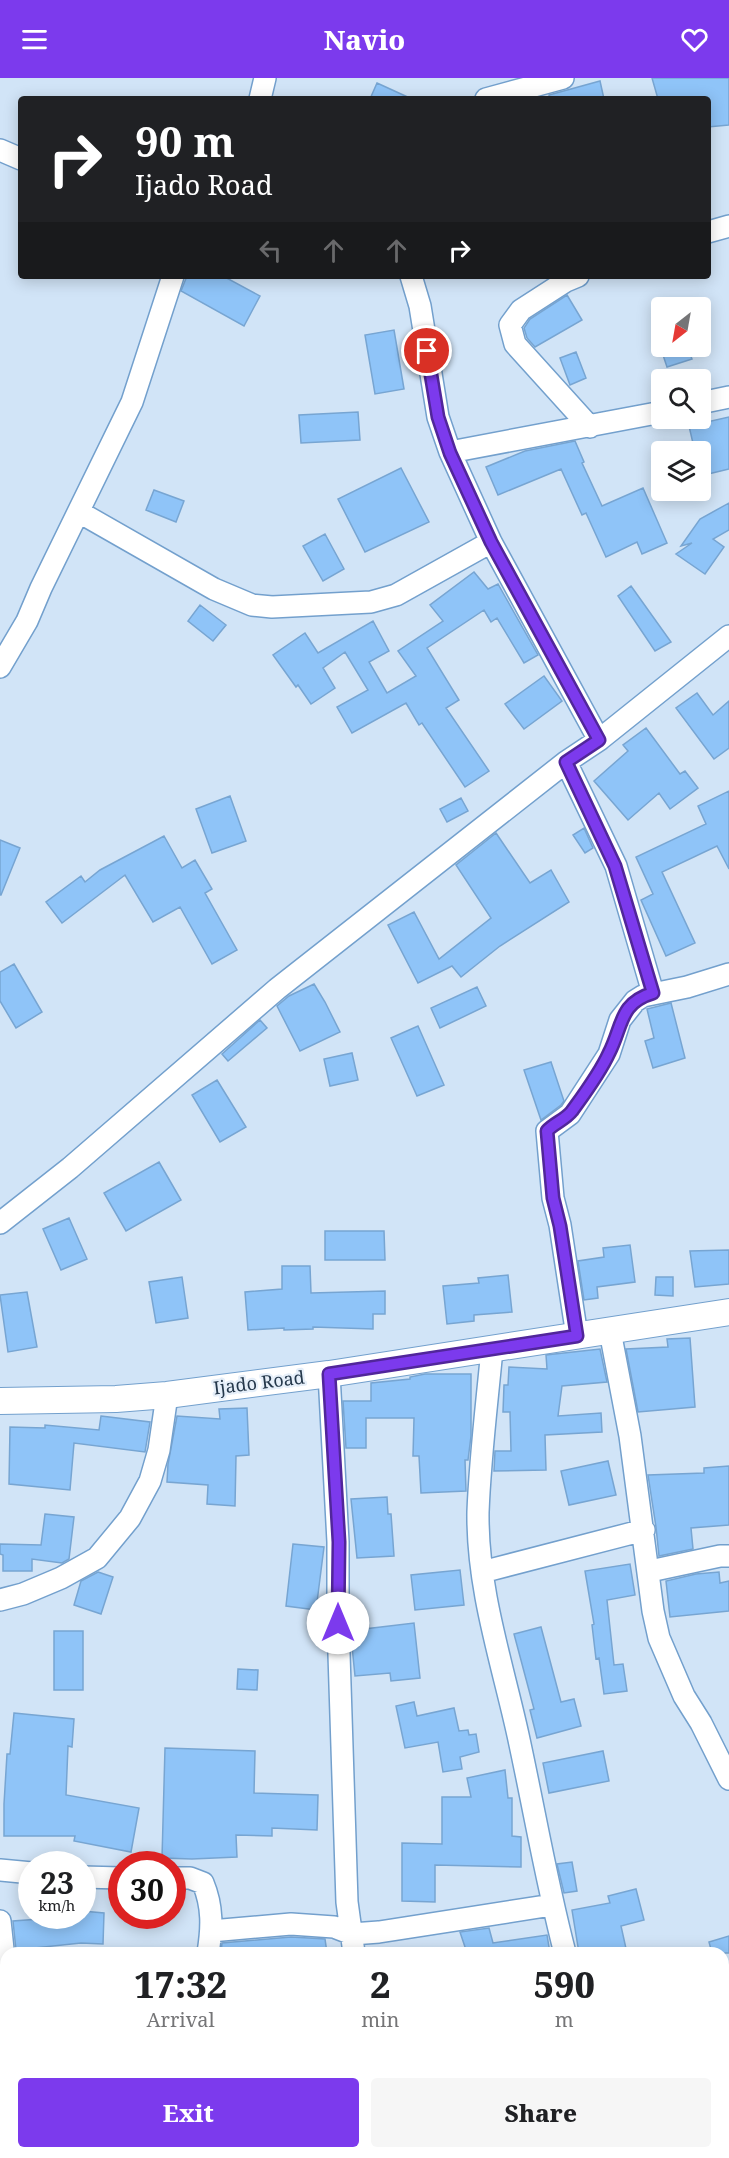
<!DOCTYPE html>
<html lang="en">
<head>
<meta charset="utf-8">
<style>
  :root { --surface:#fff; --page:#f6f6f6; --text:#202124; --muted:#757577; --accent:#7c3aed }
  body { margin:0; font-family:"Noto Serif",serif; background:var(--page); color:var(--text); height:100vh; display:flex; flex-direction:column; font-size:22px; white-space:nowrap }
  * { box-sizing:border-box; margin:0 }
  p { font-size:20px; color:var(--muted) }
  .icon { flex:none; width:33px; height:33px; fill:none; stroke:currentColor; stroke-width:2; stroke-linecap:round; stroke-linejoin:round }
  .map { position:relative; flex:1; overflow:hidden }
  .panel { position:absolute; left:0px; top:1869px; width:729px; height:212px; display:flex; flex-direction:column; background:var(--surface); border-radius:18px 18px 0 0; box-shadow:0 3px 15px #0003 }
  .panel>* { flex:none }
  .top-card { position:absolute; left:18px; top:18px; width:693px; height:183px; border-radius:6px; box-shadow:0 3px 15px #0003; background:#202124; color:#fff; overflow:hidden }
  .needle { width:39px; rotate:211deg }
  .buttons { position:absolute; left:651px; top:219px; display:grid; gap:12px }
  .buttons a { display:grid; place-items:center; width:60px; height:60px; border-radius:6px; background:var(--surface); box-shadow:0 3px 15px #0003; font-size:30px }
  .speed { position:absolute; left:18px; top:1773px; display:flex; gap:12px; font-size:30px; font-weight:700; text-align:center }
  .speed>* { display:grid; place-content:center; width:78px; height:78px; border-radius:50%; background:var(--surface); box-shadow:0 3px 15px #0003; line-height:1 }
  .speed small { font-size:15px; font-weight:400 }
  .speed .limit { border:9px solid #d22; background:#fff; color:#111 }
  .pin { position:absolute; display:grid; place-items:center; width:51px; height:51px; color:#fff; margin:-26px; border:3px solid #fff; border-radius:50%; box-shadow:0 2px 6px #0007 }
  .me { position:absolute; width:66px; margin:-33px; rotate:0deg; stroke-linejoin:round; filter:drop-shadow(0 0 4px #0008) }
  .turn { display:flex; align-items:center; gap:21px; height:126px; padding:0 18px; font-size:27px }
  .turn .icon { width:78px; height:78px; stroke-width:2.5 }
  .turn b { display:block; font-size:42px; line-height:51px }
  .lanes { display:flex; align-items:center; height:57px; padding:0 18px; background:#0003; justify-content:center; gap:30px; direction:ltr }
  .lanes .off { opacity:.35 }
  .eta { display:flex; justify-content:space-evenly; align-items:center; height:102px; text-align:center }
  .eta b { font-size:36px; font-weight:800; line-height:42px }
  .cta { display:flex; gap:12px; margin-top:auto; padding:12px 18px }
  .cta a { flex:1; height:69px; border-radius:6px; background:var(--accent); color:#fff; font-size:24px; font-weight:800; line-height:69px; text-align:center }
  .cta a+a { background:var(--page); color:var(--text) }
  header { display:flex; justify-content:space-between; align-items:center; height:78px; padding:0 18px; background:var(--accent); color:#fff; font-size:27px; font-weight:800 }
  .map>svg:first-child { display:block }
  .building { fill:#8fc4f8; stroke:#77a5d2; stroke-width:1.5 }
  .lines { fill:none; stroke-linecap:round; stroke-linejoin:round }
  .minor-casing { stroke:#73a0cd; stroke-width:24 }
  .tertiary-casing { stroke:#73a0cd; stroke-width:28 }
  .minor { stroke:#fff; stroke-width:21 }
  .tertiary { stroke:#fff; stroke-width:26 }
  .route-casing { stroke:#51269a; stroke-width:15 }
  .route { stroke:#7c3aed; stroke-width:10 }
  .labels { text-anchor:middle; stroke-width:4.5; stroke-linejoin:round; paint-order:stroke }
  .street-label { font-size:18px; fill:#25384b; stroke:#e6eff9 }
</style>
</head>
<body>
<header><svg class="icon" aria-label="menu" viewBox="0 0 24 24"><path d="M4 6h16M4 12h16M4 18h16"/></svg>Navio<svg class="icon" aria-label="heart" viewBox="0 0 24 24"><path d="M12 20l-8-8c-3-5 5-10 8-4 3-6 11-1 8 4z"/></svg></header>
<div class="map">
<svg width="729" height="2080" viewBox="0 0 729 2080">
  <rect width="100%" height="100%" fill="#d1e4f7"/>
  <path class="building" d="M652,0H729V47L708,49V21H658Z
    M600,3L604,21H550L549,17Z
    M377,5L412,21H370Z
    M187,198H223L260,218L244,248L181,213Z
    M567,217L582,242L535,269L527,260L524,250L530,241Z
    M394,252L404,311L375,316L365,257Z
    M660,268H687L692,281L667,289Z
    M576,274L586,300L570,307L560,280Z
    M358,334L360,362L301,365L299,337Z
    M729,339V391L700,398V374H695L689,348Z
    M575,363L584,384L582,385L602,428L643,410L667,465L642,476L637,464L606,479L586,435L582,437L561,391L498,417L486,389L525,373Z
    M401,390L429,444L365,474L338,421Z
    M154,412L184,423L176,444L146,432Z
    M729,425V452L713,461L724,469L705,496L676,476L692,465L681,468L700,441Z
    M325,456L344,491L323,503L303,468Z
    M474,494L488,511L498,506L538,577L524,585L497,540L491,544L484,532L427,570L459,622L446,630L489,693L465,709L422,645L419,647L406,625L352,655L337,629L368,612L345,574L323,590L335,610L311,626L298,607L296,609L273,577L305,555L318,575L373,543L389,573L369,584L387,615L416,598L398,573L443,543L430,527Z
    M631,508L671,564L655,573L618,518Z
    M200,527L226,547L213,563L188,543Z
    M544,598L562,623L524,651L505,626Z
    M697,615L713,637L729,623V670L714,681L676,630Z
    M646,650L680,696L685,693L698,710L670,731L659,715L628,742L594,703L628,673L623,667Z
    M729,713V791L717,768L662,794L695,865L666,878L641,822L653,816L636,779L706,746L698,728Z
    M230,718L246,763L212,775L196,731Z
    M461,720L468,733L447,744L440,731Z
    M584,750L593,770L585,775L573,757Z
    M496,755L530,805L551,792L569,824L500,868L461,899L452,888L418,905L388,847L414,834L439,881L491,840L456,787Z
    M164,758L182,790L195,782L212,811L205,815L237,872L212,886L180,829L153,844L125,797L62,845L46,824L81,798L85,804L100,792Z
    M0,762L20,770L1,817H0Z
    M14,886L42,934L16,950L0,923V894Z
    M314,906L325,924L340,954L300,973L277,928L289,918Z
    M477,909L486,928L440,950L431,930Z
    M671,925L685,980L653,990L645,963L654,960L647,931Z
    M260,942L267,950L228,983L222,976Z
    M418,948L444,1007L417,1018L391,960Z
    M352,975L358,1002L330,1008L324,981Z
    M551,984L564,1023L561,1027L541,1042L524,992Z
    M217,1002L246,1049L220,1064L192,1017Z
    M159,1084L181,1122L126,1153L104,1115Z
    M69,1140L87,1181L61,1192L43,1151Z
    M325,1153H384L385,1182H325Z
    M630,1167L635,1204L597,1209L598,1220L584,1222L578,1183L604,1179L603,1170Z
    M729,1172V1206L695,1209L690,1173Z
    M282,1188H310L311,1215L385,1213V1236H373V1251L313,1249V1251L284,1252V1250L248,1252L245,1214L282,1211Z
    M508,1197L512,1234L474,1237V1243L447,1246L443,1208L479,1205L478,1200Z
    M182,1199L188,1240L156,1245L149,1204Z
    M656,1199H673V1218L655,1217Z
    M27,1214L37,1269L8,1274L0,1217Z
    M690,1260L695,1329L638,1334L626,1271L668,1269L667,1261Z
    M600,1271L607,1304L562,1308L558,1338L601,1335L602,1354L545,1357L546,1392L494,1393L495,1373H511L510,1334H503L504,1307H508L509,1289L547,1291L546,1277Z
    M425,1296H471V1358L468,1382H465L466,1413L421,1415L419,1378H413L414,1340H366V1370H346L343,1323H371V1305L410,1301V1299Z
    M247,1330L249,1377L236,1378L235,1428L207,1426L208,1407L167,1404L168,1386L177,1338L220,1341L219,1331Z
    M101,1338L150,1344L145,1374L74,1365L70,1412L9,1406L10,1349L45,1350V1347L99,1352Z
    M608,1383L616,1417L569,1427L561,1393Z
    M729,1388V1447L691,1450L693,1471L659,1478L656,1449L648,1397L704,1395V1390Z
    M387,1419L388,1436H391L394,1478L357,1480L351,1421Z
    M45,1436L74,1439L69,1481L62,1485L32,1481V1493H3V1477L0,1476V1466L41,1467Z
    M293,1466L324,1469L316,1532L286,1528Z
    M630,1486L635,1517L607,1522L614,1587L623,1586L627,1613L604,1616L599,1580L596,1581L592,1547L594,1546L585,1493Z
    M460,1492L464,1527L415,1532L411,1497Z
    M98,1494L113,1499L101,1536L74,1527L81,1503Z
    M719,1494L720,1505L729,1503V1533L670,1539L666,1503L696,1496Z
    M414,1545L420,1600L391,1603L390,1595L355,1598L352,1568H357L356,1552Z
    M541,1549L561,1624L574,1621L581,1648L537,1660L530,1632L534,1631L514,1556Z
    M54,1553H83V1612H54Z
    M238,1591L258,1592L257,1612L237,1611Z
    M414,1624L417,1638L454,1630L459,1653L468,1652L469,1657L476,1656L479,1674L460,1679L462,1691L443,1694L438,1664L405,1670L396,1628Z
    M14,1635L74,1641L72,1669L68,1668L66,1717L139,1730L131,1774L74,1763L75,1758H4V1726L7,1676H10Z
    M165,1670L255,1673L254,1715L318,1717L317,1752L272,1750V1758L236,1757L237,1779L192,1781L162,1780Z
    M603,1673L609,1703L549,1715L543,1685Z
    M505,1692L508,1720H512V1758L521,1759V1789L435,1787V1824L402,1823V1765L442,1766V1719H471L467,1700Z
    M572,1784L577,1813L564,1815L557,1786Z
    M636,1811L644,1842L621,1848L627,1875H579L572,1832L610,1825L608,1818Z
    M82,1833L104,1835L103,1866L81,1865L16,1872L13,1843L82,1838Z
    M489,1850L493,1865L547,1857L550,1875H467L460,1854Z
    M729,1858V1875H712L709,1864Z
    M291,1859L325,1861L327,1875H221L222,1865Z"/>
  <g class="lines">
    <defs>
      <path id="minor" d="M260,21L265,0
        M486,21L563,0
        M0,72L21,81
        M708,154L729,148
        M411,198L420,228L438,339L450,374L491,464L599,662
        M578,198L566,203L521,232L510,247L515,266L590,349
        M700,325L729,319
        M450,374L662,334
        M79,434L214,511L252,527L272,529L371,524L396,517L491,464
        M0,589L27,543L41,510L132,324L173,198
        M566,684L616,788L653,915
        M0,1145L70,1090L277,911L566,684L599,662L729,558
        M610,1253L630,1358L653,1533L659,1560L684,1618L701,1645L729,1701
        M577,1258L560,1147L553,1120L547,1053L570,1036L609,976L620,942L635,923L643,918L687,909L729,896
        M492,1271C487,1325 480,1380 478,1434C477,1511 502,1584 518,1657C534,1730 546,1803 565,1875
        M329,1296L338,1464V1545L347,1824L354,1875
        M650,1493L720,1478H729
        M482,1494L644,1452
        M0,1522L23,1516L61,1500L97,1480L130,1440L150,1403L159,1372L167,1317
        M0,1792L32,1795
        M82,1799L122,1800
        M172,1800H190L203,1805C213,1829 212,1850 208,1875
        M0,1843L6,1899
        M211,1853L291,1846L334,1849L352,1856L379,1854L552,1827
        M723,1928L729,1924
        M723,2065L729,2064
        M248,2074L251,2080
        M379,2074V2080
        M620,2075L628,2074
        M3,2080L6,2066
        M434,2080L455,2074"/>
      <path id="tertiary" d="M0,1323L116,1321L167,1317L329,1296L729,1234"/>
    </defs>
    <use href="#minor" class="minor-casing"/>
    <use href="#tertiary" class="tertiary-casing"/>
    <use href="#minor" class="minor"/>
    <use href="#tertiary" class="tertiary"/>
  </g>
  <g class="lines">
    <defs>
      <path id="route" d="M338,1545L339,1464L329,1296L577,1258L560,1148L553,1120L547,1053C554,1045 565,1042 572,1033C585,1015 600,995 609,975C623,948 619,925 653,915L615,788L566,684L599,662L491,464L450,375L438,339L427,273"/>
    </defs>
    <use href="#route" class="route-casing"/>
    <use href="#route" class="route"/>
  </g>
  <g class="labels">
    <g class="street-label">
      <text transform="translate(259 1305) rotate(-7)" y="6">Ijado Road</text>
    </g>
  </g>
</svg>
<div class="buttons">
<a><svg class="needle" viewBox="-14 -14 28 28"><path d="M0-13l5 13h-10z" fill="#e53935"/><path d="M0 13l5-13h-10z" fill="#757577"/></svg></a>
<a><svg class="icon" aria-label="search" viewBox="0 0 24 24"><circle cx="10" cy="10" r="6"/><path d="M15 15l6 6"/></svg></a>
<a><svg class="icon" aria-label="layers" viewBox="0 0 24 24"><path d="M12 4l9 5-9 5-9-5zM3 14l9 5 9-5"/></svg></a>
</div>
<div class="speed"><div>23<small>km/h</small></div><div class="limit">30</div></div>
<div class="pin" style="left:427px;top:273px;background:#d93025"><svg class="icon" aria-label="arrive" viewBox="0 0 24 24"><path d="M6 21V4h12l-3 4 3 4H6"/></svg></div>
<svg class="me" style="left:338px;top:1545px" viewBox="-20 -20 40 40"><circle r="19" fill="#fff"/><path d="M0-13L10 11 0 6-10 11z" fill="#7c3aed"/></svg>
<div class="top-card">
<div class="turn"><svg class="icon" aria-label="right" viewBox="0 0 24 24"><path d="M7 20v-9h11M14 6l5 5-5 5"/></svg><div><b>90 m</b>Ijado Road</div></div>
<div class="lanes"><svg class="icon off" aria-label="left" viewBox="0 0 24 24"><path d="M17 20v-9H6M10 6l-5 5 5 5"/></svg><svg class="icon off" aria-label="ahead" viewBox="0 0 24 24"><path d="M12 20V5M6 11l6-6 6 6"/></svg><svg class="icon off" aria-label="ahead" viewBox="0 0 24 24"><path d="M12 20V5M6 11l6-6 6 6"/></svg><svg class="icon" aria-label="right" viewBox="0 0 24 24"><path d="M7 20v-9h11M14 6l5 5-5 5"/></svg></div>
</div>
<section class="panel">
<div class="eta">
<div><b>17:32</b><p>Arrival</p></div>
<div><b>2</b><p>min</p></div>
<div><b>590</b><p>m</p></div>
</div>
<div class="cta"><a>Exit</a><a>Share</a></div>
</section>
</div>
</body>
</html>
